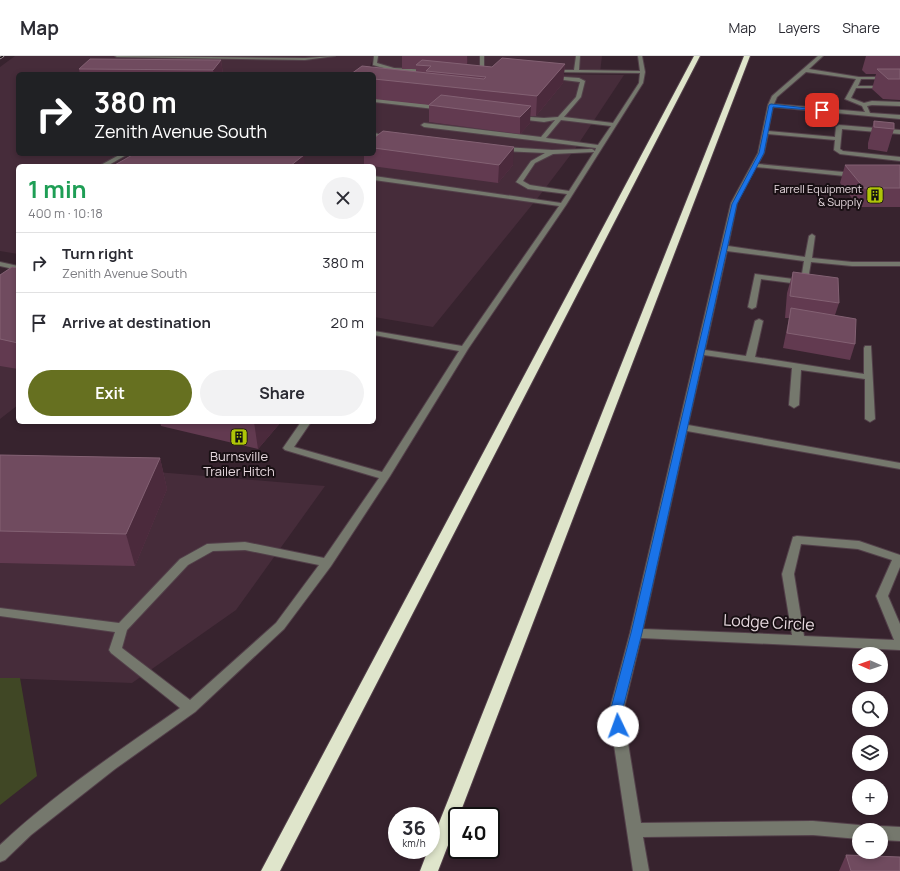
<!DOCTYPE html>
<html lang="en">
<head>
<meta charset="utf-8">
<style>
  :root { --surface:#fff; --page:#f2f2f3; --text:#2b2b33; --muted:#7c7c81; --line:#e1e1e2; --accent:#667020 }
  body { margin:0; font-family:Manrope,sans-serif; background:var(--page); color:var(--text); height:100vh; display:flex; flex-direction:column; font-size:15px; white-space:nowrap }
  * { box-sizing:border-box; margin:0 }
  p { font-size:13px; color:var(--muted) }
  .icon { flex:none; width:22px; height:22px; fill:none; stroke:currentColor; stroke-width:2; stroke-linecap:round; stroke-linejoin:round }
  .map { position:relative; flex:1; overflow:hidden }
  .panel { position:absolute; left:16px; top:108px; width:360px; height:260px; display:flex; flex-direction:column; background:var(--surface); border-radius:6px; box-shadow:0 2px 6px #0003 }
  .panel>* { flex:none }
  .banner { position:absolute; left:16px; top:16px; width:360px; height:84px; border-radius:6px; box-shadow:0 2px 6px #0003; background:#202124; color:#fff; overflow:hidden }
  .needle { width:26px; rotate:272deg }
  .controls { position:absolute; left:852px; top:591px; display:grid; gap:8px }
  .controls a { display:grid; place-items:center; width:36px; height:36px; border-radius:50%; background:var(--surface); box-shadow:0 2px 6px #0003; font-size:20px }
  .speed { position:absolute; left:388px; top:751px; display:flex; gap:8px; font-size:20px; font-weight:700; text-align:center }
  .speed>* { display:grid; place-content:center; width:52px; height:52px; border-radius:50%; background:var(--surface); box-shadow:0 2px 6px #0003; line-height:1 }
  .speed small { font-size:10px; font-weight:400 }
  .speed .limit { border:2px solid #111; border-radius:6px; background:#fff; color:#111 }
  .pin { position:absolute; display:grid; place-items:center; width:34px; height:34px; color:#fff; margin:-17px; border-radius:8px; box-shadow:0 2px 6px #0006 }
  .me { position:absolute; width:44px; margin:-22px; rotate:357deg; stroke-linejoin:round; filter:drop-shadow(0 0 3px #0008) }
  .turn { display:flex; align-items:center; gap:14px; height:84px; padding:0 12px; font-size:18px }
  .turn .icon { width:52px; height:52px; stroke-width:2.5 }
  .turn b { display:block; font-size:28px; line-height:34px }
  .round { display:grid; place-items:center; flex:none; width:42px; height:42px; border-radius:21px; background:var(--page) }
  .summary { display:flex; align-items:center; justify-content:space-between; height:68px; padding:0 12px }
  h1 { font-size:24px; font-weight:700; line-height:30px; color:#1e9e55 }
  .cta { display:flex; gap:8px; margin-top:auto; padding:8px 12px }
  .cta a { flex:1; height:46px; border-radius:24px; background:var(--accent); color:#fff; font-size:16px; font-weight:700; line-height:46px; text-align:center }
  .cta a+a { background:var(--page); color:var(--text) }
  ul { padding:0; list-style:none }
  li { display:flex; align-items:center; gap:12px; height:60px; padding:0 12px; border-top:1px solid var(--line) }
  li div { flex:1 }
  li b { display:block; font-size:15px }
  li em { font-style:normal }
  header { display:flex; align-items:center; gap:24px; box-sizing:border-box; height:56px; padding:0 20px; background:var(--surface); border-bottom:1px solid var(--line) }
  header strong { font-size:19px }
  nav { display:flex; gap:22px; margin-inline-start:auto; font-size:14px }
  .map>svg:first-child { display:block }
  .built { fill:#462c3a; fill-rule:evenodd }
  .green { fill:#404725 }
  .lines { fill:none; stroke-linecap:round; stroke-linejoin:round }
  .minor-casing { stroke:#53404a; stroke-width:2 }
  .highway-casing { stroke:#53404a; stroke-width:2 }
  .minor { fill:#75786d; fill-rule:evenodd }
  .highway { fill:#dfe5cb; fill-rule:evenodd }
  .rail-casing { stroke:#b9a9b0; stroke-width:2.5 }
  .rail { stroke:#191014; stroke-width:1.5; stroke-dasharray:4.5; stroke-linecap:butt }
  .wall { fill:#623a50 }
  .shaded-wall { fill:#4b2a3c }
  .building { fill:#704b5f; stroke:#836173 }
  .route { fill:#1a73e8; stroke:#114b97 }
  .labels { text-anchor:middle; stroke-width:4; stroke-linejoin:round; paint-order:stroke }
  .far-poi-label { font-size:11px; fill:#e6d8de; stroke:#191014; text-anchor:end }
  .poi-label { font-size:13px; fill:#e6d8de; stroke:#191014 }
  .near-street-label { font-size:16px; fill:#e6d8de; stroke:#191014 }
</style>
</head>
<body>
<header>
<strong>Map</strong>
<nav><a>Map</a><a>Layers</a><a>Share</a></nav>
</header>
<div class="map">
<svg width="900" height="815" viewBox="0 0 900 815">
  <rect width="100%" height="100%" fill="#37232e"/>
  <path class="built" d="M15,0H374L368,16L624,19L575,93L540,139L433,271L374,261V110H18V198L0,195V11ZM18,18H374V98H18Z
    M379,0H602L600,17L374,14Z
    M0,224L18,227V349L0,363Z
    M0,403L325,430L236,554L132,627L0,622Z"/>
  <path class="green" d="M0,622H20L37,720L0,749Z"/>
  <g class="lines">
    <defs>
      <path id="minor" d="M115,0L305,2L335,0L305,4L117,1Z
        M374,0H378L377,7L394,12L428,14L430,15L428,16C409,16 391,15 373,9Z
        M480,0H484V13H494V15H480Z
        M576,0H580L579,14L640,15L638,0H642L645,16L643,27L566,149L468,293L390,420L331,510L284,573L195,656L115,713L31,779L5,804L0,806V789C55,737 119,695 180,652L111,597L109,594L115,576L0,560V552L119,567L180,503L207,488L245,486L324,502L379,422L285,394L283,392L301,366H311L294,391L382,416L459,295L374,279V275L462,290L559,150L374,124V120L561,147L567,138L528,133L516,126L531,105L545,97L502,95L499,93L502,91L552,94L592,93L595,95L596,92L424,71L421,69L424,67L541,81L555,64L544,66L518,63L516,62V60L544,62L558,61L576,41L580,26L548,22L550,20L579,22L585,25L581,41L564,61L613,67L639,27L640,17L550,16L548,15L550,14H574ZM561,64L611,70L598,89L546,82ZM594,96L569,135L530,129L523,125L535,107L553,98ZM245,494L319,509L276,567L190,644L122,592L127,574L188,509L213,495Z
        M818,0H823L809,13L859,21H900V23H861L858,30H900V32H856L851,42L864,47L872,45L900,46V50L872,49L867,50L870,57L900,59V63L773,51L768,75L835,81L836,71L839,69L900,74V78L842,73L840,93L843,95L900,101V105L840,98L834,94L835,84L768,78L764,97L758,108L854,117L857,119L854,121L756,111L737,147L728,190L805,201L809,180L812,178L815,180L812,202L852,206H900V210H852L811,206L807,229L761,223L756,251L752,253L748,251L755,218L801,224L804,205L727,195L705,294L746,300L755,265L759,263L763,265L755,301L864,318V292L865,290H871L875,363L870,366L865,363V323L801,314L799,349L794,352L789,349L792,312L704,299L688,369L900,407V413L687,375L643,573L792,579L782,518L793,481L797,480L859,485L900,499V511L888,540L900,568V594L641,582L623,656L641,767L813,765L859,769L864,771L866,774H859V783L813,779L643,781L649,815H633L609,656L630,577L731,147L758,97L768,49L772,40ZM806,16L856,23L845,43L862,50L865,56L774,48L777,41ZM801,488L858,493L892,504L876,540L894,584L804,580L794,518Z
        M374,42L443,50L446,52L443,54L374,46Z
        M374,77L393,81L390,83L374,81Z
        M121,98H128L107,110H99Z
        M0,206L18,210V214L0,210Z
        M881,770L900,771V785L881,784V774H875Z"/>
      <path id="highway" d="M694,0H700L280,815H261Z
        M744,0H750L459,760H457V766L438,815H420L428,794H431V787Z"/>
    </defs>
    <use href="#minor" class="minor-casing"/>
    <use href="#highway" class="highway-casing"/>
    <use href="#minor" class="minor"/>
    <use href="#highway" class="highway"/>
    <defs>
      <path id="rail" d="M0,2L3,0"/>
    </defs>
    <use href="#rail" class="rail-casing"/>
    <use href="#rail" class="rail"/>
  </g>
  <path class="wall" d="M402,0H468L467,9L492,11L565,8L563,27L536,60H530V67L520,78L429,66V49H430L374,43V18L416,16V13H402Z
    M866,0H900V44L883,43L872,33L876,18H866L862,14Z
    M221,4L223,18H80L79,13Z
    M874,65L894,73L887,96L868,93V87Z
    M374,82L513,109L498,127L364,109V98H374Z
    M845,109H900V151H859L840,127Z
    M18,212V313L0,310V219Z
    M793,216L839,247L835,259L855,288L850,304L783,292L789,262H785L787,237Z
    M160,366H281L258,393L161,370Z
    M0,399L160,402L167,433L135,510L0,507Z
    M846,799L900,815H839Z"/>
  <path class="shaded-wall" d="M467,0H468L467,13Z
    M221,4L223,18H214L213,14Z
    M565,8L563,27L536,60L537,40Z
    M531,50L530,67L520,78V61Z
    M514,91L513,109L498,127L499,109Z
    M304,99L305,110H290Z
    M254,366H281L258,393Z
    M160,402L167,433L135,510L126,478Z"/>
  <path class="building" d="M502,2L565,8L537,40L374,23V18H351L362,10L484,23L486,21L426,15L431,10L416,9L422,4L492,11Z
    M90,3L221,4L213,14L79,13Z
    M877,13H900V23H888Z
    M441,39L531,50L520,61L429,49Z
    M874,65L894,67V73L874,71Z
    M383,75L514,91L499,109L374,92V82Z
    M134,98H296L304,99L290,110H113Z
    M845,109H900V132H864Z
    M12,211L18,212V287L0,283V219Z
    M793,216L838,222L839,247L790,240Z
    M791,252L856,263L855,288L787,277Z
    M0,399L160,402L126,478L0,475Z
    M846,799L900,801V815H851Z"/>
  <path class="route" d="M771,48L825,54L822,55L773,51L764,97L737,148L642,577L622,656L625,670L623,674L618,676L614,674L610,656L631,577L732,148L759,97L769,49Z"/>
  <defs>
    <symbol id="building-square" viewBox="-11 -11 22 22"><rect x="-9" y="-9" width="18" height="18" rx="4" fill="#afc508" stroke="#191014"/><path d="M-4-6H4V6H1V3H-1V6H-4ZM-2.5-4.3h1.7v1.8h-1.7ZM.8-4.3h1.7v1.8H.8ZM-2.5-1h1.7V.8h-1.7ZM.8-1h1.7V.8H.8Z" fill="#111"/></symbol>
  </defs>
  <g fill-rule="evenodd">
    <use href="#building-square" x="865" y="129" width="20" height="20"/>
    <use href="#building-square" x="229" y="371" width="20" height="20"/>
  </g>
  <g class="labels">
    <g class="far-poi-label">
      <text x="862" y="137">Farrell Equipment<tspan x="862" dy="13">&amp; Supply</tspan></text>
    </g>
    <g class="poi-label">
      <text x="239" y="405">Burnsville<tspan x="239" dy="15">Trailer Hitch</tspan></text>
    </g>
    <g class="near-street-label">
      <text transform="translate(769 566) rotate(3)" y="6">Lodge Circle</text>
    </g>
  </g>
</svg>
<div class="controls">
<a><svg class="needle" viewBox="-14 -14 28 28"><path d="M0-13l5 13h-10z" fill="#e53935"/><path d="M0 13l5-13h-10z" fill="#7c7c81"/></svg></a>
<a><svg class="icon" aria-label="search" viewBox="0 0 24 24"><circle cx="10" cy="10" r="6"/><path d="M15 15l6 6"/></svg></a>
<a><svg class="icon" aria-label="layers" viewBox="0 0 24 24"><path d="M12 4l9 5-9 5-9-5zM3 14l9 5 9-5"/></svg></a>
<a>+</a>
<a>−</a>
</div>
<div class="speed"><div>36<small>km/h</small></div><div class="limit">40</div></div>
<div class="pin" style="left:822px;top:54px;background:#d93025"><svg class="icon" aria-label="arrive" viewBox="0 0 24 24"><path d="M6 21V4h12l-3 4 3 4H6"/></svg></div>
<svg class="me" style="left:618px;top:670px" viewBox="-20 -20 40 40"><circle r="19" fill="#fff"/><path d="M0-13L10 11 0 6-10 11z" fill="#1a73e8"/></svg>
<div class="banner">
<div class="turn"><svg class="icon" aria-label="right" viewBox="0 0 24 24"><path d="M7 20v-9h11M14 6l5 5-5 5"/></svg><div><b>380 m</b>Zenith Avenue South</div></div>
</div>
<section class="panel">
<div class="summary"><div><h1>1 min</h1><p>400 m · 10:18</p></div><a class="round"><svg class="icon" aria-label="close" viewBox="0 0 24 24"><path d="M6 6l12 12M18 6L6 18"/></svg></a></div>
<ul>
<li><svg class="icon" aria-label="right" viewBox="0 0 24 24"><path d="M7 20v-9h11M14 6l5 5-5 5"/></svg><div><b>Turn right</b><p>Zenith Avenue South</p></div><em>380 m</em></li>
<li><svg class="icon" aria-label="arrive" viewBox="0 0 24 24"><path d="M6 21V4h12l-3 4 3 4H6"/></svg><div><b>Arrive at destination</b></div><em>20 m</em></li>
</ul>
<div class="cta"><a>Exit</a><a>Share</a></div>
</section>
</div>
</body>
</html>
